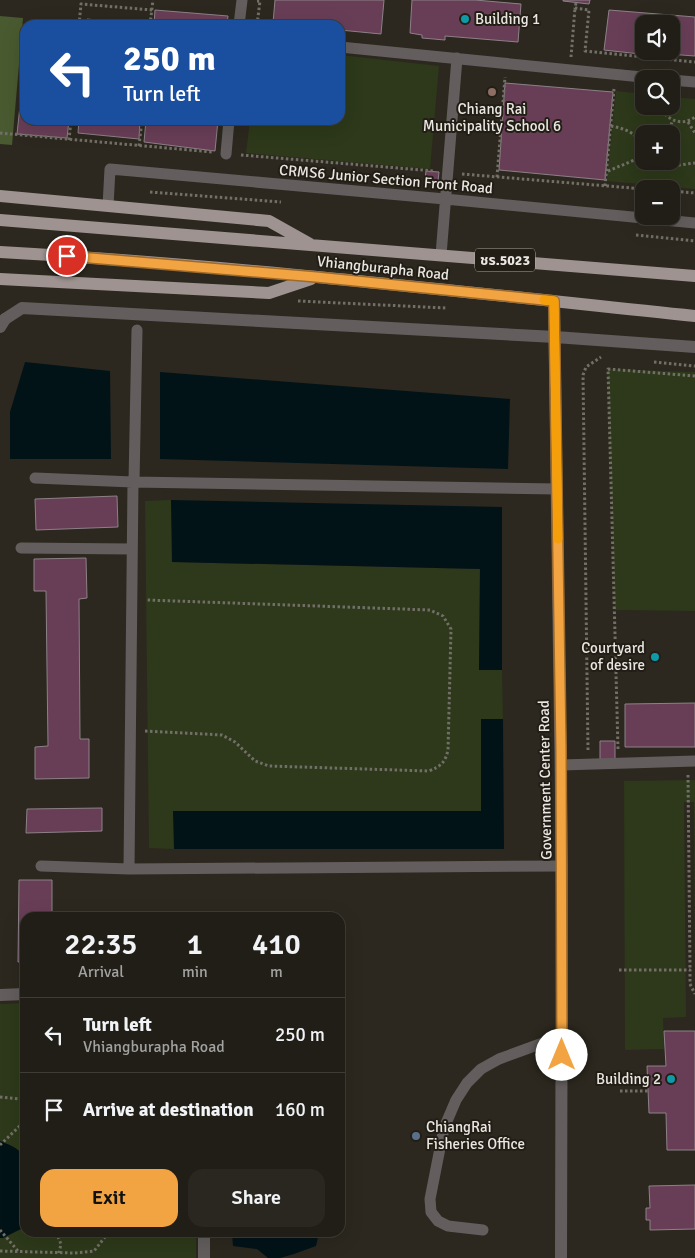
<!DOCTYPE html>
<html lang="en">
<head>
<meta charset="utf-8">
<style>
  :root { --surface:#211e17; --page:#292720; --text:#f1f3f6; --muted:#a2a2a1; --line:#3e3c36; --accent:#f3a442 }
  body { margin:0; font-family:Signika,"Noto Sans Thai",sans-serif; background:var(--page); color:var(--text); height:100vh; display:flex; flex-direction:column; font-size:19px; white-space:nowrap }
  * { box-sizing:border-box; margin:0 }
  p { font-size:16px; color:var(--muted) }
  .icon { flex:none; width:28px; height:28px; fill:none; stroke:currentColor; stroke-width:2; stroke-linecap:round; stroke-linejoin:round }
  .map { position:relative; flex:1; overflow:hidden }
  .sheet { position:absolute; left:20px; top:912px; width:325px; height:325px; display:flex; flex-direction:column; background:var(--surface); border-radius:15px; box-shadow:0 5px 20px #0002,0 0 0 1px var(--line) }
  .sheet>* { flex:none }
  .banner { position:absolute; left:20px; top:20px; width:325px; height:105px; border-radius:15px; box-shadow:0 5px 20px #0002,0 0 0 1px var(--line); background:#1a4fa0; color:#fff; overflow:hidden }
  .controls { position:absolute; left:635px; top:15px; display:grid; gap:10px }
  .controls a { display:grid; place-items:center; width:45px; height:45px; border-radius:10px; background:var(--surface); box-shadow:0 5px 20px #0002,0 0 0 1px var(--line); font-size:25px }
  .pin { position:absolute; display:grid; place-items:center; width:42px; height:42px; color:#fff; margin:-21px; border:2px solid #fff; border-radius:50%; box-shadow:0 1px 5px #0007 }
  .me { position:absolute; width:55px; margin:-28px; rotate:0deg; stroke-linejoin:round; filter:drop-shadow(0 0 4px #0008) }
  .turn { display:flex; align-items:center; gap:18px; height:105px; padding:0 20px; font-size:22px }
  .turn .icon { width:65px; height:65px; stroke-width:2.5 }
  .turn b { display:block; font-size:35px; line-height:42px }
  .eta { display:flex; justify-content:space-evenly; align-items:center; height:85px; text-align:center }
  .eta b { font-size:30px; font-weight:600; line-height:35px }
  .button { display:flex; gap:10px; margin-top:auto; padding:10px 20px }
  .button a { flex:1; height:58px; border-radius:15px; background:var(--accent); color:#111; font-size:20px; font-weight:600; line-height:58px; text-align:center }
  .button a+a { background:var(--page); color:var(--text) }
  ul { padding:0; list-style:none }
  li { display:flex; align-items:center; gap:15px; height:75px; padding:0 20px; border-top:1px solid var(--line) }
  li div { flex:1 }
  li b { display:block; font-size:19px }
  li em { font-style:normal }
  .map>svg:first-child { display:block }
  .green { fill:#2d391a; fill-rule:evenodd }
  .forest { fill:#495a30 }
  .water { fill:#021318 }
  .building { fill:#683e57; stroke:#8c8187; fill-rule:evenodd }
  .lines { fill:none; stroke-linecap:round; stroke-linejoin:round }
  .path { stroke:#726f67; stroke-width:3; stroke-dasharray:2.5 2.5; stroke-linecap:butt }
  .service { stroke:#635e5d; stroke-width:11 }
  .minor { stroke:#635e5d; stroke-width:12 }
  .tertiary { stroke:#635e5d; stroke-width:12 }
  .primary { stroke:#9e9391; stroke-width:12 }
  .route-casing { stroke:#9e6b2b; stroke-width:12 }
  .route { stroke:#f3a442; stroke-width:9 }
  .slow { stroke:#f59e0b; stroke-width:9 }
  .culture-dot { fill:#0f9aa8; stroke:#221e16; stroke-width:2 }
  .education-dot { fill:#8d6e63; stroke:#221e16; stroke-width:2 }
  .service-dot { fill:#5c6f8a; stroke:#221e16; stroke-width:2 }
  .labels { text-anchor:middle; stroke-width:4; stroke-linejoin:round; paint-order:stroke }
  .shield { fill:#221e16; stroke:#aeaba5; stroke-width:1 }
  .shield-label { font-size:14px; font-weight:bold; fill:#eae7e2 }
  .poi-label { font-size:15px; fill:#eae7e2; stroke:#221e16; text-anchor:start }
  .street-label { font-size:15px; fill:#eae7e2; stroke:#221e16 }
</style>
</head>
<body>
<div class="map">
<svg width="695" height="1258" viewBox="0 0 695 1258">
  <rect width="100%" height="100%" fill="#2c281f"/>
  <path class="green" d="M340,55L439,66L430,169L246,153L250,120H340Z
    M616,91L644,94V106H671V97L695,99V189L607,181ZM644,134H671V161H644Z
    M608,369L695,372V611L615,610Z
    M171,500L173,562L480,569L479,669L502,670L503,719L481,720V811H174V849L149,848L145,501Z
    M695,780V987L694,802H684L686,1017L663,1018L664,1049L625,1050L624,781Z
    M25,1003V1232L196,1233V1258H0V1004Z"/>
  <path class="forest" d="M0,16L23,18L12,145L0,144Z"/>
  <path class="water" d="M25,362L110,371L111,459H10V412Z
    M160,372L510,399L508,469L160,459Z
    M171,500L502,507V670H479L480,569L172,562Z
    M481,719H503L504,849H174L173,811H481Z
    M0,1141C7,1144 15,1146 21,1153C29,1163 25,1205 25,1220L23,1228L3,1238H0Z
    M232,1233V1232L319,1233L316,1246L294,1254L280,1258H268L257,1249L233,1246Z"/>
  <path class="building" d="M275,0H384L381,34L340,30V25H285L273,23Z
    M412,0H475L521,4L518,42L445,36V40L422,38V35L410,33Z
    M563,0H590L589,4L563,1Z
    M155,10L228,16L227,25H154Z
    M609,10L695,17V56L640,52V54L604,50ZM644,24H671V51H644Z
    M87,19L147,25H87Z
    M25,59V120H69L67,138L17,134Z
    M505,83L613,92L605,180L499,170Z
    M79,120H140L139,139L78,133Z
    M146,120H218L215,151L144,142Z
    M426,171L439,172L438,181L425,180Z
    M117,496L118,527L36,530L35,499Z
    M86,558L87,598L79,599L80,739H89V778L35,779V747L48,746L46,591H34V559Z
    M695,703V747H625V704Z
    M600,741H615V759L600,760Z
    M102,808V831L26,833L27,809Z
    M19,880H52V918H25V961L18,962Z
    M664,1031H695V1150H667L666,1113H649L647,1066H666Z
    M695,1185V1229L650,1230V1220H646V1208H650L649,1186Z"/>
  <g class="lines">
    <path class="path" d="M576,3L575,8L589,10L585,51L695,62
      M79,25L81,4L152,10
      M150,25L153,0
      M257,25L260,1H257
      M571,57L575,8
      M659,106C667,120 681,127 695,117
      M688,122L695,133
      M611,126C623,128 637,133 643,145
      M0,133L212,152
      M656,134H657
      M667,134L673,120
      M69,140L71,120
      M139,146L142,120
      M241,155L434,171
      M669,161L679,165L695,163
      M608,171L637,159L641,155L644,143
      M462,174L644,189
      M497,177L505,77
      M605,186L614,89
      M671,191L695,193
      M150,192L281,202
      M636,235L695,241
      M298,301L446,308
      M654,362L695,366
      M145,731L222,735L235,742L255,761L269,766L429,771C441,766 445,763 448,750L451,629L443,616L430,610L147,600
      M618,749L608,369L695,376
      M588,750L583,375L586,367L601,357
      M688,775L690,970
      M619,970H690V984L695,994
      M620,1091H648
      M0,1097L21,1099L25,1103
      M0,1145L25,1121
      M0,1230L18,1251
      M56,1232L61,1244L59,1253
      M0,1251L74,1253L94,1251L105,1237V1232"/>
    <path class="service" d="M239,25L242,0
      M340,47L662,79
      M671,80L695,82
      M226,154L229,120
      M108,206L110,169L445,199L695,223
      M441,255L457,58
      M35,478L133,482L557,489
      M134,482L137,330
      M21,548L132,549
      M561,765L695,761
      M41,866L129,869L562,866
      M129,869L133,482
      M483,1230L448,1226L438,1221L431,1212L430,1199L444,1128L456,1100L467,1083L481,1069L499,1059L562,1036"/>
    <path class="minor" d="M554,301L562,866L561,1258
      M5,319L22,308L555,337L695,347"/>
    <path class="tertiary" d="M0,327L5,319
      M0,995L25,994
      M204,1232V1258"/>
    <path class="primary" d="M0,196L269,221L310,244
      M0,220L695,276
      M0,252C232,265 464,292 695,316
      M0,279L269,293L311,279"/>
  </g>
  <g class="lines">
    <defs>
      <path id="route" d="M67,256L316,277L554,301L561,748L562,1055"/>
    </defs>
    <use href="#route" class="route-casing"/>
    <use href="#route" class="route"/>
    <path class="slow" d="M544,300L554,301L558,539"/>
  </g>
  <g class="culture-dot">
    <circle cx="465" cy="19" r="5"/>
    <circle cx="655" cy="657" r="5"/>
    <circle cx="671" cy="1079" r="5"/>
  </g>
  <circle class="education-dot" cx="492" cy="92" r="5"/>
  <circle class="service-dot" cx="416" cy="1136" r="5"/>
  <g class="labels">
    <rect class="shield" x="475" y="248.5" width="60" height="23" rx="4"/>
    <g class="shield-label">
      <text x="505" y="265">ชร.5023</text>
    </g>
    <g class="poi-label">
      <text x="475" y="24">Building 1</text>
      <text x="492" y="114" text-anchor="middle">Chiang Rai<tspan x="492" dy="17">Municipality School 6</tspan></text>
      <text x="645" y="653" text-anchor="end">Courtyard<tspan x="645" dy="17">of desire</tspan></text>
      <text x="661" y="1084" text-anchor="end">Building 2</text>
      <text x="426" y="1132">ChiangRai<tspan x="426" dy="17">Fisheries Office</tspan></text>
    </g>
    <g class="street-label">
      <text transform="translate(386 179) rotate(5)" y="5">CRMS6 Junior Section Front Road</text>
      <text transform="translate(383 268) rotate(6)" y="5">Vhiangburapha Road</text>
      <text transform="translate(545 780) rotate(-91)" y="5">Government Center Road</text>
    </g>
  </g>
</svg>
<div class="controls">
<a><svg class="icon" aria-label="sound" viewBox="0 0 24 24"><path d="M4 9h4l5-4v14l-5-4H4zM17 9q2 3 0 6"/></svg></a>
<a><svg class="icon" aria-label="search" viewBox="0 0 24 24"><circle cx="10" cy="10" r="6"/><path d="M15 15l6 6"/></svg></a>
<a>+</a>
<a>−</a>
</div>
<div class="pin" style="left:67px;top:256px;background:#d93025"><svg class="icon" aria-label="arrive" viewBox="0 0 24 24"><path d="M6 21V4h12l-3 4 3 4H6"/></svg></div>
<svg class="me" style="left:562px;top:1055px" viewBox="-20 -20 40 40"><circle r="19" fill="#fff"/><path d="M0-13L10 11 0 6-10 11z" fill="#f3a442"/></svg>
<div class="banner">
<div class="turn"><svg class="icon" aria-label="left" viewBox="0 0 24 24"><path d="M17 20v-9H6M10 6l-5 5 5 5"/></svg><div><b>250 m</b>Turn left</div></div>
</div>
<section class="sheet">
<div class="eta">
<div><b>22:35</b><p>Arrival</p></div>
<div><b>1</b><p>min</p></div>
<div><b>410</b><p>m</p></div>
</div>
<ul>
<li><svg class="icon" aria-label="left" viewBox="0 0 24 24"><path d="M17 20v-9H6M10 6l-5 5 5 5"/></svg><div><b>Turn left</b><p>Vhiangburapha Road</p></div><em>250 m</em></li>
<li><svg class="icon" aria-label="arrive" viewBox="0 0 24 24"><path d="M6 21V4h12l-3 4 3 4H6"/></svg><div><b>Arrive at destination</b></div><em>160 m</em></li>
</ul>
<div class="button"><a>Exit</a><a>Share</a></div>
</section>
</div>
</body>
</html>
